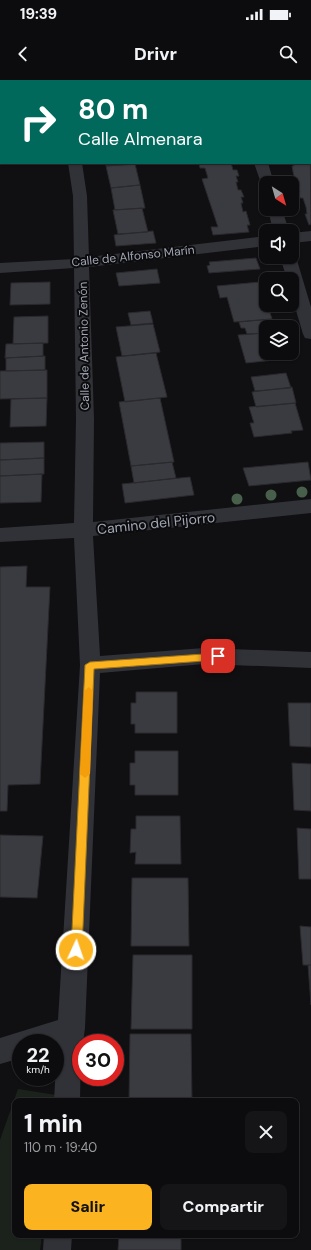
<!DOCTYPE html>
<html lang="es">
<head>
<meta charset="utf-8">
<style>
  :root { --surface:#0c0c0e; --page:#151517; --text:#f1f3f6; --muted:#9a9b9e; --line:#2c2c2e; --accent:#fbb41f }
  body { margin:0; font-family:"DM Sans",sans-serif; background:var(--page); color:var(--text); height:100vh; display:flex; flex-direction:column; font-size:15px; white-space:nowrap }
  * { box-sizing:border-box; margin:0 }
  p { font-size:13px; color:var(--muted) }
  .icon { flex:none; width:22px; height:22px; fill:none; stroke:currentColor; stroke-width:2; stroke-linecap:round; stroke-linejoin:round }
  .map { position:relative; flex:1; overflow:hidden }
  .side { position:absolute; left:12px; top:1018px; width:287px; height:140px; display:flex; flex-direction:column; background:var(--surface); border-radius:8px; box-shadow:0 1px 3px #0004,0 0 0 1px var(--line) }
  .side>* { flex:none }
  .banner { position:absolute; left:0px; top:0px; width:311px; height:84px; box-shadow:0 1px 3px #0004,0 0 0 1px var(--line); background:#00695c; color:#fff; overflow:hidden }
  .needle { width:26px; rotate:143deg }
  .buttons { position:absolute; left:259px; top:96px; display:grid; gap:8px }
  .buttons a { display:grid; place-items:center; width:40px; height:40px; border-radius:8px; background:var(--surface); box-shadow:0 1px 3px #0004,0 0 0 1px var(--line); font-size:20px }
  .speed { position:absolute; left:12px; top:954px; display:flex; gap:8px; font-size:20px; font-weight:700; text-align:center }
  .speed>* { display:grid; place-content:center; width:52px; height:52px; border-radius:50%; background:var(--surface); box-shadow:0 1px 3px #0004,0 0 0 1px var(--line); line-height:1 }
  .speed small { font-size:10px; font-weight:400 }
  .speed .limit { border:6px solid #d22; background:#fff; color:#111 }
  .pin { position:absolute; display:grid; place-items:center; width:34px; height:34px; color:#fff; margin:-17px; border-radius:8px; box-shadow:0 2px 6px #0006 }
  .me { position:absolute; width:44px; margin:-22px; rotate:3deg; stroke-linejoin:round; filter:drop-shadow(0 0 3px #0008) }
  .turn { display:flex; align-items:center; gap:14px; height:84px; padding:0 12px; font-size:18px }
  .turn .icon { width:52px; height:52px; stroke-width:2.5 }
  .turn b { display:block; font-size:28px; line-height:34px }
  .round { display:grid; place-items:center; flex:none; width:42px; height:42px; border-radius:8px; background:var(--page) }
  .overview { display:flex; align-items:center; justify-content:space-between; height:68px; padding:0 12px }
  h1 { font-size:24px; font-weight:800; line-height:30px }
  .cta { display:flex; gap:8px; margin-top:auto; padding:8px 12px }
  .cta a { flex:1; height:46px; border-radius:8px; background:var(--accent); color:#111; font-size:16px; font-weight:800; line-height:46px; text-align:center }
  .cta a+a { background:var(--page); color:var(--text) }
  .status { display:flex; justify-content:space-between; align-items:center; height:28px; padding:0 20px; background:var(--surface); direction:ltr }
  .status svg { height:11px; fill:currentColor }
  header { display:flex; justify-content:space-between; align-items:center; height:52px; padding:0 12px; background:var(--surface); font-size:18px; font-weight:800 }
  .map>svg:first-child { display:block }
  .green { fill:#1b221c }
  .building { fill:#3a3b40; stroke:#2a2a2e }
  .lines { fill:none; stroke-linecap:round; stroke-linejoin:round }
  .street { fill:#313237; fill-rule:evenodd }
  .tree { fill:#485f4b }
  .route { fill:#fbb41f; stroke:#a37514 }
  .slow { fill:#f59e0b }
  .labels { text-anchor:middle; stroke-width:4; stroke-linejoin:round; paint-order:stroke }
  .far-street-label { font-size:12px; fill:#a1a6b4; stroke:#0b0b0d }
  .street-label { font-size:14px; fill:#a1a6b4; stroke:#0b0b0d }
</style>
</head>
<body>
<div class="status"><b>19:39</b><svg viewBox="0 0 49 12"><path d="M0 12V9h3v3zM5 12V6h3v6zM10 12V3h3v9zM15 12V0h3v12zM26 1h20v11H26zM47 4h2v5h-2z"/></svg></div>
<header><svg class="icon" aria-label="back" viewBox="0 0 24 24"><path d="M15 5l-7 7 7 7"/></svg>Drivr<svg class="icon" aria-label="search" viewBox="0 0 24 24"><circle cx="10" cy="10" r="6"/><path d="M15 15l6 6"/></svg></header>
<div class="map">
<svg width="311" height="1170" viewBox="0 0 311 1170">
  <rect width="100%" height="100%" fill="#101012"/>
  <path class="green" d="M18,1009L56,1015L55,1021H15V1155H42L40,1170H0V1060Z"/>
  <path class="building" d="M310,54L311,144L309,145L305,134H307L306,127L303,118H300L298,113L300,112L298,106H300L296,97H294L292,86H294L292,83H310Z
    M106,83H135V84L106,86Z
    M199,83H231L233,90H237L239,96H236L238,102H236L238,110H241L244,117H241L243,123H241L243,132L246,131L250,145H247L249,152L213,155L211,147H218L202,99L208,98L205,88H200Z
    M135,84L140,105L111,108L106,86Z
    M140,105L145,128L115,130L111,108Z
    M142,128L148,152L118,154L113,130Z
    M153,151L156,163L116,166L114,155Z
    M256,178L260,189L209,193L207,186L210,185L209,182Z
    M157,189L160,203L119,206L116,193Z
    M50,202V224L10,225L11,203Z
    M260,202L272,239L234,242L227,217L220,218L217,206Z
    M150,231L153,243L131,245L128,233Z
    M48,236V263L13,264L14,237Z
    M272,239L274,247H266V253L247,254L245,248H241L239,242Z
    M153,244L160,272L122,276L116,247Z
    M266,253V273H282L284,279L246,283L238,255Z
    M43,263V276L5,278L6,264Z
    M156,273L167,317L125,322L116,277Z
    M45,276V290L6,291V278Z
    M47,290V318L0,319V291Z
    M286,293L291,308L255,311L251,297Z
    M292,307L296,323L256,327L252,312Z
    M47,318L46,346L10,347L11,319Z
    M160,318L174,382L131,386L119,322Z
    M295,323L303,350L291,351L292,353L254,357L250,343H254L249,327Z
    M44,362V378L0,380V363Z
    M44,378V394L0,396V380Z
    M172,382L176,398L134,403L131,386Z
    M308,382L311,400L249,406L243,388Z
    M42,394L41,422L0,423V396Z
    M190,397L194,415L125,423L122,404Z
    M27,486L26,507H50L40,704L8,705L7,731H0V487Z
    M136,612H177V653H135V644H131V623H136Z
    M288,623H311V667L290,666Z
    M135,671H178V715H135V705H130V683H135Z
    M292,683L311,684V731L294,730Z
    M136,736H180L181,784H135L136,772L130,773L131,749H136Z
    M297,748L311,749V799H299Z
    M0,755L43,756L37,818L0,817Z
    M132,798H188L189,866H131Z
    M300,846L311,847V885H303Z
    M133,875H192V949H131Z
    M308,885H311V925Z
    M130,954H191L192,1021H129Z
    M119,1155H181V1170H118Z"/>
  <g class="lines">
    <path class="street" d="M53,0H67V1H53Z
      M235,0H257L234,1Z
      M0,19H1V27H0Z
      M68,83H82L87,116L89,177L266,156V166L89,187L94,339L93,442L311,419V433L93,456L100,576L204,568L311,572V588L204,584L100,593L85,948L83,963H81L80,1021H54L57,966H55V963H21V978L0,984V958L58,940L80,585L74,458L0,462V448L74,443L76,339L74,188L0,193V183L74,179L73,116Z
      M254,83H268L274,103H266V107L262,106Z
      M268,129H282L289,151H273Z
      M311,151V161L292,163V153Z
      M292,173L296,177L311,227V259L305,258L303,254L292,217V199H287L280,177H292Z
      M44,1155H72L71,1170H43Z"/>
  </g>
  <g class="tree">
    <circle cx="302" cy="412" r="5.5"/>
    <circle cx="271" cy="415" r="5.5"/>
    <circle cx="237" cy="419" r="5.5"/>
  </g>
  <path class="route" d="M218,573L222,576L218,580L94,589L82,870L80,874L76,875L72,874L71,870L85,585L90,582Z"/>
  <path class="slow" d="M89,607L93,611L90,694L85,698L80,694L84,611Z"/>
  <g class="labels">
    <g class="far-street-label">
      <text transform="translate(133 176) rotate(-6)" y="4">Calle de Alfonso Marín</text>
      <text transform="translate(84 266) rotate(-91)" y="4">Calle de Antonio Zenón</text>
    </g>
    <g class="street-label">
      <text transform="translate(156 443) rotate(-6)" y="5">Camino del Pijorro</text>
    </g>
  </g>
</svg>
<div class="buttons">
<a><svg class="needle" viewBox="-14 -14 28 28"><path d="M0-13l5 13h-10z" fill="#e53935"/><path d="M0 13l5-13h-10z" fill="#9a9b9e"/></svg></a>
<a><svg class="icon" aria-label="sound" viewBox="0 0 24 24"><path d="M4 9h4l5-4v14l-5-4H4zM17 9q2 3 0 6"/></svg></a>
<a><svg class="icon" aria-label="search" viewBox="0 0 24 24"><circle cx="10" cy="10" r="6"/><path d="M15 15l6 6"/></svg></a>
<a><svg class="icon" aria-label="layers" viewBox="0 0 24 24"><path d="M12 4l9 5-9 5-9-5zM3 14l9 5 9-5"/></svg></a>
</div>
<div class="speed"><div>22<small>km/h</small></div><div class="limit">30</div></div>
<div class="pin" style="left:218px;top:576px;background:#d93025"><svg class="icon" aria-label="arrive" viewBox="0 0 24 24"><path d="M6 21V4h12l-3 4 3 4H6"/></svg></div>
<svg class="me" style="left:76px;top:870px" viewBox="-20 -20 40 40"><circle r="17" fill="#fbb41f" stroke="#fff" stroke-width="3"/><path d="M0-11L8 9 0 5-8 9z" fill="#fff"/></svg>
<div class="banner">
<div class="turn"><svg class="icon" aria-label="right" viewBox="0 0 24 24"><path d="M7 20v-9h11M14 6l5 5-5 5"/></svg><div><b>80 m</b>Calle Almenara</div></div>
</div>
<section class="side">
<div class="overview"><div><h1>1 min</h1><p>110 m · 19:40</p></div><a class="round"><svg class="icon" aria-label="close" viewBox="0 0 24 24"><path d="M6 6l12 12M18 6L6 18"/></svg></a></div>
<div class="cta"><a>Salir</a><a>Compartir</a></div>
</section>
</div>
</body>
</html>
